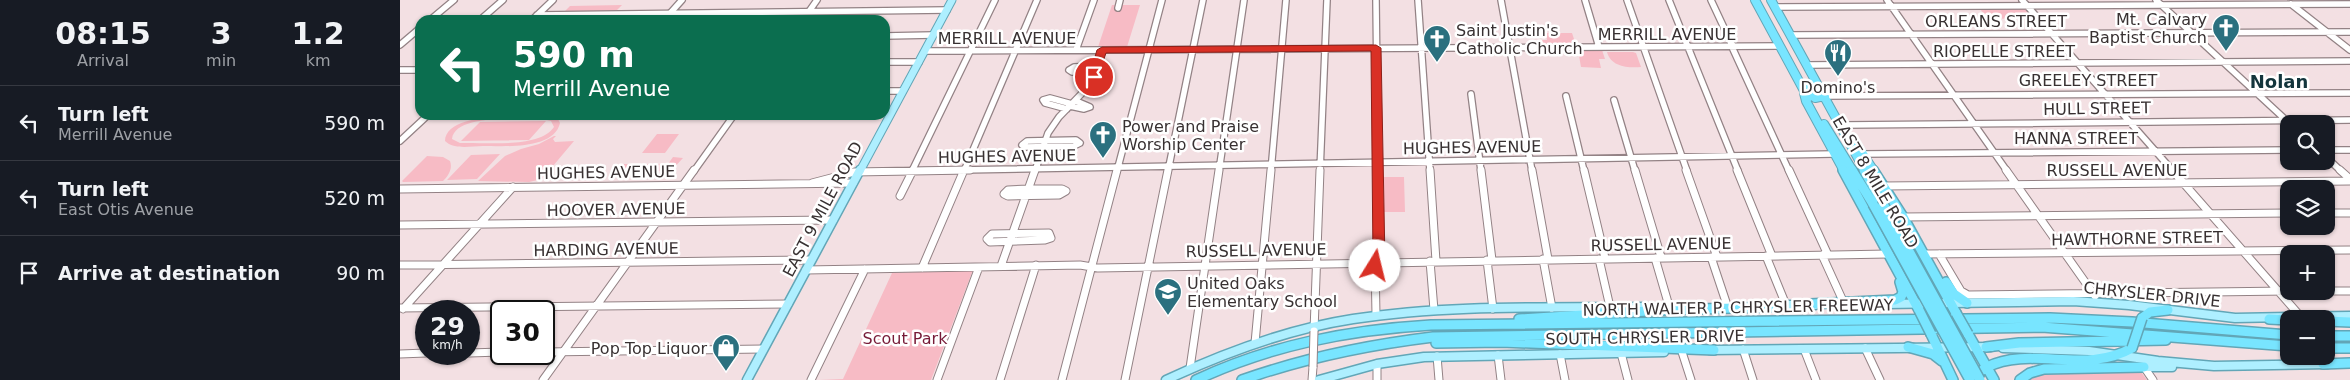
<!DOCTYPE html>
<html lang="en">
<head>
<meta charset="utf-8">
<style>
  :root { --surface:#171b24; --page:#20242c; --text:#f1f3f6; --muted:#9ea1a6; --line:#363941 }
  body { margin:0; font-family:"DejaVu Sans",sans-serif; background:var(--page); color:var(--text); height:100vh; display:flex; flex-direction:column; font-size:19px; white-space:nowrap }
  * { box-sizing:border-box; margin:0 }
  p { font-size:16px; color:var(--muted) }
  .icon { flex:none; width:28px; height:28px; fill:none; stroke:currentColor; stroke-width:2; stroke-linecap:round; stroke-linejoin:round }
  .map { position:relative; flex:1; overflow:hidden }
  .panel { display:flex; flex-direction:column; background:var(--surface); width:400px }
  .panel>* { flex:none }
  .banner { position:absolute; left:15px; top:15px; width:475px; height:105px; border-radius:15px; box-shadow:0 1px 4px #0004; background:#0b6e4f; color:#fff; overflow:hidden }
  .controls { position:absolute; left:1880px; top:115px; display:grid; gap:10px }
  .controls a { display:grid; place-items:center; width:55px; height:55px; border-radius:10px; background:var(--surface); box-shadow:0 1px 4px #0004; font-size:25px }
  .speed { position:absolute; left:15px; top:300px; display:flex; gap:10px; font-size:25px; font-weight:700; text-align:center }
  .speed>* { display:grid; place-content:center; width:65px; height:65px; border-radius:50%; background:var(--surface); box-shadow:0 1px 4px #0004; line-height:1 }
  .speed small { font-size:12px; font-weight:400 }
  .speed .limit { border:2px solid #111; border-radius:8px; background:#fff; color:#111 }
  .pin { position:absolute; display:grid; place-items:center; width:42px; height:42px; color:#fff; margin:-21px; border:2px solid #fff; border-radius:50%; box-shadow:0 1px 5px #0007 }
  .me { position:absolute; width:55px; margin:-28px; rotate:9deg; stroke-linejoin:round; filter:drop-shadow(0 0 4px #0008) }
  .turn { display:flex; align-items:center; gap:18px; height:105px; padding:0 15px; font-size:22px }
  .turn .icon { width:65px; height:65px; stroke-width:2.5 }
  .turn b { display:block; font-size:35px; line-height:42px }
  .eta { display:flex; justify-content:space-evenly; align-items:center; height:85px; text-align:center }
  .eta b { font-size:30px; font-weight:700; line-height:35px }
  ul { padding:0; list-style:none }
  li { display:flex; align-items:center; gap:15px; height:75px; padding:0 15px; border-top:1px solid var(--line) }
  li div { flex:1 }
  li b { display:block; font-size:19px }
  li em { font-style:normal }
  main { display:flex; flex:1; min-height:0 }
  .map>svg:first-child { display:block }
  .green { fill:#f7bbc5; fill-rule:evenodd }
  .lines { fill:none; stroke-linecap:round; stroke-linejoin:round }
  .minor-far1-casing { stroke:#938285; stroke-width:8 }
  .minor-casing { stroke:#938285; stroke-width:9 }
  .major-far1-casing { stroke:#62a6b7; stroke-width:9 }
  .major-casing { stroke:#62a6b7; stroke-width:11 }
  .highway-far1-casing { stroke:#62a6b7; stroke-width:10 }
  .highway-casing { stroke:#62a6b7; stroke-width:12 }
  .minor-far1 { stroke:#fff; stroke-width:5.5 }
  .minor { stroke:#fff; stroke-width:7 }
  .major-far1 { stroke:#aeefff; stroke-width:7 }
  .major { stroke:#aeefff; stroke-width:8 }
  .highway-far1 { stroke:#78e5ff; stroke-width:8 }
  .highway { stroke:#78e5ff; stroke-width:9 }
  .minor-bridge-casing { stroke:#938285; stroke-width:9; stroke-linecap:butt }
  .highway-bridge-casing { stroke:#62a6b7; stroke-width:12; stroke-linecap:butt }
  .minor-bridge { stroke:#fff; stroke-width:7 }
  .highway-bridge { stroke:#78e5ff; stroke-width:9 }
  .route { fill:#d93025; stroke:#8d1f18 }
  .labels { text-anchor:middle; stroke-width:5; stroke-linejoin:round; paint-order:stroke }
  .poi-label { font-size:16px; fill:#383132; stroke:#fff; text-anchor:start }
  .street-label { font-size:16px; fill:#383132; stroke:#fff }
  .park-label { font-size:16px; fill:#771b38; stroke:#fff }
  .neighbourhood-label { font-size:18px; font-weight:bold; fill:#14353c; stroke:#fff }
</style>
</head>
<body>
<main>
<section class="panel">
<div class="eta">
<div><b>08:15</b><p>Arrival</p></div>
<div><b>3</b><p>min</p></div>
<div><b>1.2</b><p>km</p></div>
</div>
<ul>
<li><svg class="icon" aria-label="left" viewBox="0 0 24 24"><path d="M17 20v-9H6M10 6l-5 5 5 5"/></svg><div><b>Turn left</b><p>Merrill Avenue</p></div><em>590 m</em></li>
<li><svg class="icon" aria-label="left" viewBox="0 0 24 24"><path d="M17 20v-9H6M10 6l-5 5 5 5"/></svg><div><b>Turn left</b><p>East Otis Avenue</p></div><em>520 m</em></li>
<li><svg class="icon" aria-label="arrive" viewBox="0 0 24 24"><path d="M6 21V4h12l-3 4 3 4H6"/></svg><div><b>Arrive at destination</b></div><em>90 m</em></li>
</ul>
</section>
<div class="map">
<svg width="1950" height="380" viewBox="0 0 1950 380">
  <rect width="100%" height="100%" fill="#f3e0e3"/>
  <path class="green" d="M222,5L215,12L163,13L170,6Z
    M712,5H740L727,47H698Z
    M1580,9H1625L1634,18L1588,19Z
    M1146,33H1172L1176,45H1139L1138,40H1147Z
    M1178,50H1202L1205,59H1199L1201,68L1181,67Z
    M1207,52H1233L1236,53L1241,67C1228,68 1211,67 1207,52Z
    M161,116L158,119L160,123C154,150 104,146 83,146C71,146 54,150 45,141C46,109 139,116 161,116ZM143,119L151,121L154,127C139,149 85,142 60,143L52,139C55,113 124,120 143,119Z
    M146,121L129,140L61,141L80,122Z
    M257,134H279L265,153H242Z
    M154,136H156L153,139L155,142L174,141L142,179L129,182L78,181L105,156L121,149L139,144Z
    M100,154L77,179L47,180L71,155Z
    M27,156L43,157L50,161C53,169 48,176 43,181L3,182L2,181Z
    M273,157L283,158L271,171L217,172L213,170L216,164H268Z
    M984,177H1004L1005,212H984Z
    M573,270L531,380H419L443,379L492,273Z
    M1741,372L1747,380H1626L1641,373Z"/>
  <g class="lines">
    <defs>
      <path id="minor-far1" d="M976,0L978,171
        M1018,0L1030,171
        M1101,0L1132,171
        M1185,0L1199,47
        M1227,0L1287,171
        M1269,0L1338,171
        M1311,0L1333,47
        M1487,0L1607,171
        M1622,0L1773,171
        M1756,0L1887,121
        M1891,4L1950,50
        M1375,7L1950,4
        M718,8L720,0
        M137,15L547,10
        M30,20L54,0
        M80,20L103,0
        M132,20L153,0
        M264,20L282,0
        M403,20L417,0
        M1391,35L1950,32
        M485,36L533,35
        M0,45L20,28
        M1332,47L1389,171
        M676,50L694,0
        M525,51L1379,46
        M485,62H519
        M1408,65L1950,61
        M0,70H20
        M695,71L672,72L669,70L674,67L697,66
        M485,91H503
        M1071,94L1081,171
        M1166,96L1184,171
        M1425,96L1950,93
        M1214,100L1235,171
        M670,106L684,109L690,107L676,101
        M667,109L645,103L643,100L650,98L672,104
        M1445,125L1950,120
        M676,140L680,143L674,146L625,147L622,145L627,141Z
        M0,141L28,115
        M1926,150H1950
        M1463,154L1889,150
        M1926,157L1941,171
        M294,171L334,115
        M502,171L1433,154
        M512,171L595,0
        M564,171L637,0
        M635,171L648,133L659,117L690,85L702,50
        M717,171L762,0
        M768,171L803,0
        M819,171L844,0
        M871,171L886,0
        M920,171L927,0"/>
      <path id="minor" d="M978,170L979,262
        M1030,170L1036,261
        M1081,170L1092,260
        M1132,170L1148,259
        M1184,170L1205,258
        M1235,170L1261,257
        M1286,170L1317,257
        M1337,170L1372,256
        M1389,170L1428,255
        M1606,170L1695,296
        M1772,170L1901,317
        M1940,170L1950,179
        M412,183L454,172L570,170
        M1483,186L1950,181
        M0,189L453,183
        M628,189H662L666,191L659,195L608,196L604,194L608,190Z
        M500,196L513,170
        M1926,213H1950
        M1503,217L1889,213
        M0,225L433,220
        M649,233L651,238L645,240L590,242L587,239L592,234Z
        M1524,254L1950,250
        M1539,254L1561,291L1568,295L1889,291
        M1422,255L1443,301L1447,303
        M1366,256L1386,305
        M1311,257L1327,305
        M1255,258L1269,306
        M1143,259L1152,308
        M1199,259L1210,307
        M1087,260L1093,309
        M1030,261L1034,310
        M975,262L976,315
        M0,265L411,260
        M601,266L635,170
        M522,268L564,170
        M406,270L680,265L698,268L1488,254
        M1926,291H1950
        M0,308L388,304
        M3,309L113,187
        M914,331L920,170
        M855,343L871,170
        M1465,348L1480,380
        M1343,349L1353,380
        M1404,349L1416,380
        M144,352L363,349
        M1282,352L1291,380
        M69,353L101,352
        M1221,353L1228,380
        M0,354L26,353
        M1160,354L1165,380
        M1098,355L1101,380
        M1037,356L1039,380
        M977,364V380
        M1744,367L1753,380
        M790,368L819,170
        M143,380L294,170
        M411,380L465,269
        M537,380L579,267
        M600,380L636,265
        M662,380L717,170
        M725,380L768,170
        M912,380L913,367"/>
      <path id="major-far1" d="M460,171L552,0"/>
      <path id="major" d="M1486,304L1673,301L1729,305L1835,318L1950,316
        M1374,305H1415
        M1603,348L1689,351L1758,361L1814,366L1928,364
        M1310,350L1591,347
        M1744,367H1772
        M347,380L460,170
        M766,380C826,352 888,329 953,319C1050,304 1148,308 1245,307
        M919,380L977,364L1024,357L1264,352"/>
      <path id="highway-far1" d="M1355,0L1408,98
        M1371,0L1465,171
        M1406,88L1415,98L1425,96
        M1404,93L1406,101L1444,171
        M1424,124L1453,171
        M1455,142L1474,171"/>
      <path id="highway" d="M1443,170L1519,310
        M1452,170L1473,204
        M1464,170L1483,204
        M1473,170L1503,217L1556,313
        M1546,282L1554,294L1567,303
        M1410,304L1495,300L1501,297L1503,292L1500,282
        M1742,318L1750,312L1768,310
        M1119,319L1263,310L1372,307L1378,305
        M1869,319L1889,320
        M1926,321L1950,322
        M1531,334L1553,380
        M1568,334L1594,380
        M1926,336H1950
        M1036,343L1101,342L1314,350
        M1508,347L1533,354L1542,361
        M1586,347L1619,343L1766,340
        M1926,348H1950
        M1923,364L1950,363
        M796,380C871,345 948,330 1031,325L1650,318L1732,322L1889,335
        M842,380C904,358 967,345 1033,337L1642,327L1889,346
        M1572,380C1576,376 1581,370 1587,367C1631,345 1685,375 1732,348
        M1620,380L1630,373L1644,369L1744,367"/>
    </defs>
    <use href="#minor-far1" class="minor-far1-casing"/>
    <use href="#minor" class="minor-casing"/>
    <use href="#major-far1" class="major-far1-casing"/>
    <use href="#major" class="major-casing"/>
    <use href="#highway-far1" class="highway-far1-casing"/>
    <use href="#highway" class="highway-casing"/>
    <use href="#minor-far1" class="minor-far1"/>
    <use href="#minor" class="minor"/>
    <use href="#major-far1" class="major-far1"/>
    <use href="#major" class="major"/>
    <use href="#highway-far1" class="highway-far1"/>
    <use href="#highway" class="highway"/>
    <defs>
      <path id="minor-bridge" d="M913,367L914,331"/>
      <path id="highway-bridge" d="M1473,204L1570,380
        M1483,204L1580,380
        M1519,310L1531,334
        M1556,313L1568,334
        M1732,348L1742,318"/>
    </defs>
    <use href="#minor-bridge" class="minor-bridge-casing"/>
    <use href="#highway-bridge" class="highway-bridge-casing"/>
    <use href="#minor-bridge" class="minor-bridge"/>
    <use href="#highway-bridge" class="highway-bridge"/>
  </g>
  <path class="route" d="M976,45L981,48L985,262C982,267 978,272 971,269L969,262L973,258L971,51L706,53L697,79L694,80L689,77L697,50L702,47Z"/>
  <defs>
    <symbol id="church-pin" viewBox="-11 -11 22 30"><path d="M0 17L-7.5 6A9.5 9.5 0 1 1 7.5 6Z" fill="#2b707f" stroke="#fff"/><path d="M-1.2-6h2.4v3.5h3.3v2.4h-3.3V6h-2.4V-.1h-3.3v-2.4h3.3Z" fill="#fff"/></symbol>
    <symbol id="restaurant-pin" viewBox="-11 -11 22 30"><path d="M0 17L-7.5 6A9.5 9.5 0 1 1 7.5 6Z" fill="#2b707f" stroke="#fff"/><path d="M-5-6h1v4h1v-4h1v4h1v-4h1v5L-1.5 .5V6h-2V.5L-5-1ZM5-6V6H3V1.5H1.5Q1.5-4 5-6Z" fill="#fff"/></symbol>
    <symbol id="school-pin" viewBox="-11 -11 22 30"><path d="M0 17L-7.5 6A9.5 9.5 0 1 1 7.5 6Z" fill="#2b707f" stroke="#fff"/><path d="M0-5L7-2L0 1L-7-2ZM-4 1L0 2.5L4 1V4Q0 6-4 4Z" fill="#fff"/></symbol>
    <symbol id="shop-pin" viewBox="-11 -11 22 30"><path d="M0 17L-7.5 6A9.5 9.5 0 1 1 7.5 6Z" fill="#2b707f" stroke="#fff"/><path d="M-5-2.5h2.3a2.7 3.5 0 0 1 5.4 0H5L5.5 6h-11ZM-1.5-2.5h3a1.5 2.3 0 0 0-3 0Z" fill="#fff"/></symbol>
  </defs>
  <g fill-rule="evenodd">
    <use href="#church-pin" x="1810" y="12" width="32" height="43"/>
    <use href="#church-pin" x="1021" y="23" width="32" height="43"/>
    <use href="#restaurant-pin" x="1422" y="37" width="32" height="43"/>
    <use href="#church-pin" x="687" y="119" width="32" height="43"/>
    <use href="#school-pin" x="752" y="276" width="32" height="43"/>
    <use href="#shop-pin" x="310" y="332" width="32" height="43"/>
  </g>
  <g class="labels">
    <g class="poi-label">
      <text x="1807" y="25" text-anchor="end">Mt. Calvary<tspan x="1807" dy="18">Baptist Church</tspan></text>
      <text x="1056" y="36">Saint Justin's<tspan x="1056" dy="18">Catholic Church</tspan></text>
      <text x="1438" y="93" text-anchor="middle">Domino's</text>
      <text x="722" y="132">Power and Praise<tspan x="722" dy="18">Worship Center</tspan></text>
      <text x="787" y="289">United Oaks<tspan x="787" dy="18">Elementary School</tspan></text>
      <text x="307" y="354" text-anchor="end">Pop Top Liquor</text>
    </g>
    <g class="street-label">
      <text x="1596" y="27">ORLEANS STREET</text>
      <text x="1267" y="40">MERRILL AVENUE</text>
      <text x="607" y="44">MERRILL AVENUE</text>
      <text x="1604" y="57">RIOPELLE STREET</text>
      <text x="1688" y="86">GREELEY STREET</text>
      <text transform="translate(1697 108) rotate(-1)" y="6">HULL STREET</text>
      <text x="1676" y="144">HANNA STREET</text>
      <text transform="translate(1072 147) rotate(-1)" y="6">HUGHES AVENUE</text>
      <text transform="translate(607 156) rotate(-1)" y="6">HUGHES AVENUE</text>
      <text x="1717" y="176">RUSSELL AVENUE</text>
      <text transform="translate(206 172) rotate(-1)" y="6">HUGHES AVENUE</text>
      <text transform="translate(1476 182) rotate(59)" y="6">EAST 8 MILE ROAD</text>
      <text transform="translate(216 209) rotate(-1)" y="6">HOOVER AVENUE</text>
      <text transform="translate(422 209) rotate(-62)" y="6">EAST 9 MILE ROAD</text>
      <text transform="translate(1737 238) rotate(-1)" y="6">HAWTHORNE STREET</text>
      <text transform="translate(1261 244) rotate(-1)" y="6">RUSSELL AVENUE</text>
      <text transform="translate(206 249) rotate(-1)" y="6">HARDING AVENUE</text>
      <text transform="translate(856 250) rotate(-1)" y="6">RUSSELL AVENUE</text>
      <text transform="translate(1752 294) rotate(6)" y="6">CHRYSLER DRIVE</text>
      <text transform="translate(1338 307) rotate(-1)" y="6">NORTH WALTER P. CHRYSLER FREEWAY</text>
      <text transform="translate(1245 337) rotate(-1)" y="6">SOUTH CHRYSLER DRIVE</text>
    </g>
    <g class="park-label">
      <text x="505" y="344">Scout Park</text>
    </g>
    <g class="neighbourhood-label">
      <text x="1879" y="88">Nolan</text>
    </g>
  </g>
</svg>
<div class="controls">
<a><svg class="icon" aria-label="search" viewBox="0 0 24 24"><circle cx="10" cy="10" r="6"/><path d="M15 15l6 6"/></svg></a>
<a><svg class="icon" aria-label="layers" viewBox="0 0 24 24"><path d="M12 4l9 5-9 5-9-5zM3 14l9 5 9-5"/></svg></a>
<a>+</a>
<a>−</a>
</div>
<div class="speed"><div>29<small>km/h</small></div><div class="limit">30</div></div>
<div class="pin" style="left:694px;top:77px;background:#d93025"><svg class="icon" aria-label="arrive" viewBox="0 0 24 24"><path d="M6 21V4h12l-3 4 3 4H6"/></svg></div>
<svg class="me" style="left:975px;top:266px" viewBox="-20 -20 40 40"><circle r="19" fill="#fff"/><path d="M0-13L10 11 0 6-10 11z" fill="#d93025"/></svg>
<div class="banner">
<div class="turn"><svg class="icon" aria-label="left" viewBox="0 0 24 24"><path d="M17 20v-9H6M10 6l-5 5 5 5"/></svg><div><b>590 m</b>Merrill Avenue</div></div>
</div>
</div>
</main>
</body>
</html>
